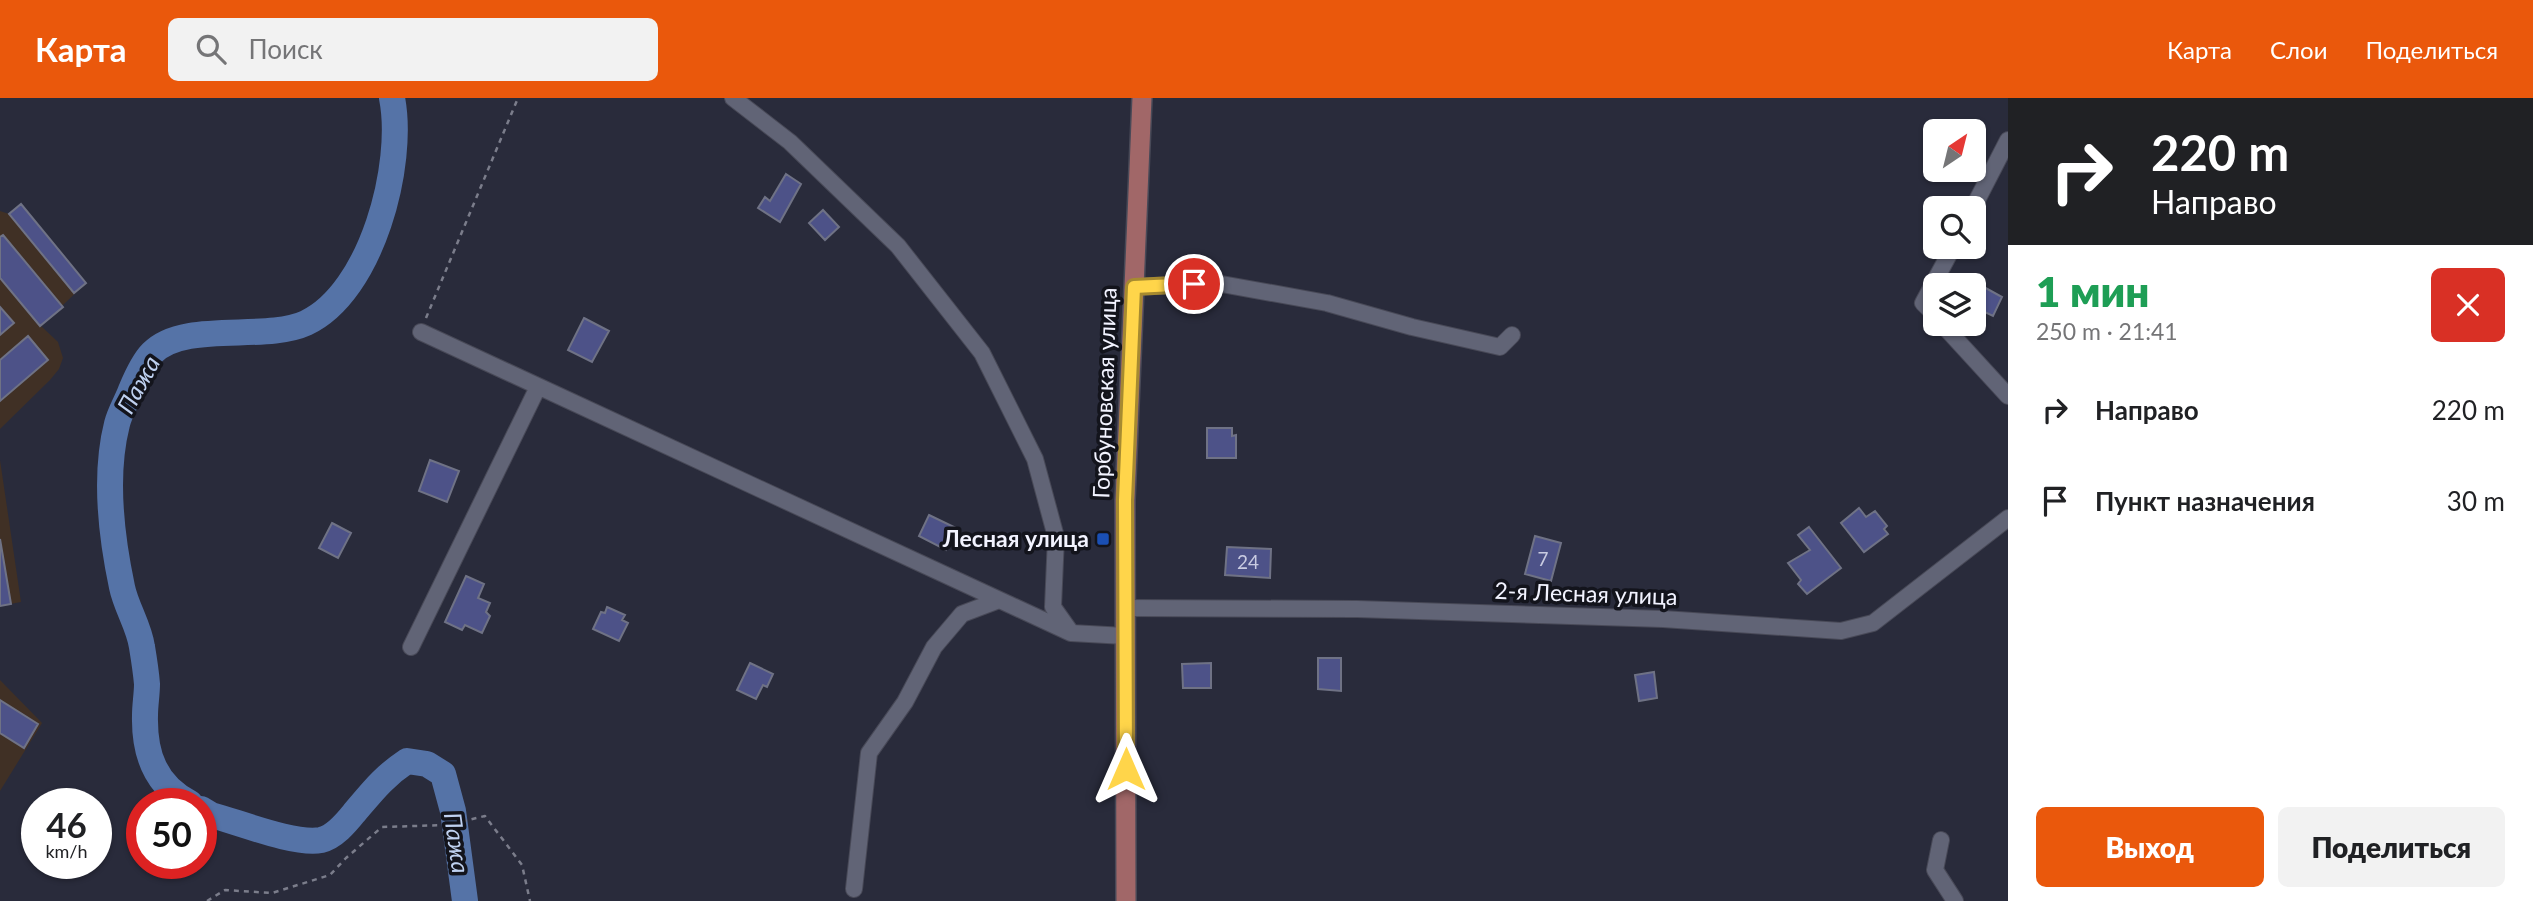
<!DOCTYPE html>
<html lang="ru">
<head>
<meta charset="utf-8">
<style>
  :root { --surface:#fff; --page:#f2f2f2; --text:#202124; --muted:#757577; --accent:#ea580c }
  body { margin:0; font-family:Lato,sans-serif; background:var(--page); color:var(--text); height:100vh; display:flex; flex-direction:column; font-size:26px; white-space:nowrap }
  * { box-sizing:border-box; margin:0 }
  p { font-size:23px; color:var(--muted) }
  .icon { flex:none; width:38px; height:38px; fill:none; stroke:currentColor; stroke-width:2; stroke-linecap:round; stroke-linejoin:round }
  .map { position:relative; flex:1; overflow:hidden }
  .side { display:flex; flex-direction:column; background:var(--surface); width:525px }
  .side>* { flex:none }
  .banner { background:#202124; color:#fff; overflow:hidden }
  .needle { width:46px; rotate:35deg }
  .controls { position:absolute; left:1923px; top:21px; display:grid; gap:14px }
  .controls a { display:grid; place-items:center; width:63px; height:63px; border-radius:10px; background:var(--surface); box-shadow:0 2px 5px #0004; font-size:35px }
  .speed { position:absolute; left:21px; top:690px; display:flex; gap:14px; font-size:35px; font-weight:700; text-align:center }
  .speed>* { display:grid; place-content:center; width:91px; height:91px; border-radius:50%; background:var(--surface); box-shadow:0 2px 5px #0004; line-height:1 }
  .speed small { font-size:18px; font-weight:400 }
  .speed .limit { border:10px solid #d22; background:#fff; color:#111 }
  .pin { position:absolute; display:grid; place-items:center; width:60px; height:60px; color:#fff; margin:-30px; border:4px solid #fff; border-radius:50%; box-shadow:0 2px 7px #0007 }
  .me { position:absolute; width:77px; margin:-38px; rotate:0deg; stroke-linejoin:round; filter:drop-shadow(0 0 5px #0008) }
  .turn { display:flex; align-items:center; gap:24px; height:147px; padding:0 28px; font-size:32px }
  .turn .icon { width:91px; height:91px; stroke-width:2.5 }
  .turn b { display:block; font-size:49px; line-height:60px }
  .round { display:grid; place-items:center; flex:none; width:74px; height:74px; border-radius:10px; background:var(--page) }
  .head { display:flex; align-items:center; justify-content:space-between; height:119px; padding:0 28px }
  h1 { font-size:42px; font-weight:800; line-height:52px; color:#1e9e55 }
  .cta { display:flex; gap:14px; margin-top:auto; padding:14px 28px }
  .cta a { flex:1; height:80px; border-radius:10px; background:var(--accent); color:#fff; font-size:28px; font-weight:800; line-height:80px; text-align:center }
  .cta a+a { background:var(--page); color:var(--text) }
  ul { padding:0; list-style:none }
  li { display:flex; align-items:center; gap:21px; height:91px; padding:0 28px }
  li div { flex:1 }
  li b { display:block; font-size:26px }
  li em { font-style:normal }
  header { display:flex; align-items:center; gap:42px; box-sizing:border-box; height:98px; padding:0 35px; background:var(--accent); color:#fff }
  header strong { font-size:33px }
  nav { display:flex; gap:38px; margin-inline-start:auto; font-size:24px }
  .search { width:490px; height:63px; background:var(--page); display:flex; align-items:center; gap:18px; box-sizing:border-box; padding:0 24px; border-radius:10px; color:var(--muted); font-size:26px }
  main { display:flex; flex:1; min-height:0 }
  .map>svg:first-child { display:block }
  .industrial { fill:#403025 }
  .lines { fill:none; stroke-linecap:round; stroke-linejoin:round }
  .river { stroke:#5573a7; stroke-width:26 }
  .building { fill:#4d5288; stroke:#6f7285; stroke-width:2 }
  .minor-casing { stroke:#484957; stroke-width:18 }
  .major-casing { stroke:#484957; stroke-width:22 }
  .path { stroke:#7b7d8b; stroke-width:2.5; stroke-dasharray:5 5; stroke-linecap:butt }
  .minor { stroke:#616476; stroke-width:16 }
  .major { stroke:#a16768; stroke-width:19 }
  .route-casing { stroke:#a68a30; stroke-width:18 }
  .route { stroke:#ffd54a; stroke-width:12 }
  .transit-dot { fill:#1a4fb4; stroke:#13141c; stroke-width:2.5 }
  .labels { text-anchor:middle; stroke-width:7; stroke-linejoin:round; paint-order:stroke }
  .number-label { font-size:19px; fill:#c9cbe1 }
  .street-label { font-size:23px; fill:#f2f3ff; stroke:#13141c }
  .poi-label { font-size:23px; font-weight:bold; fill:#f2f3ff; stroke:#13141c; text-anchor:end }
  .water-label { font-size:24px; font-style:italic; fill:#bfd1f0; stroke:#13141c }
</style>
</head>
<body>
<header>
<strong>Карта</strong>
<div class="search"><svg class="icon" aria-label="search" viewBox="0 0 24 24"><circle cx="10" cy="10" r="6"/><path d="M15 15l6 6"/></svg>Поиск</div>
<nav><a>Карта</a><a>Слои</a><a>Поделиться</a></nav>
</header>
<main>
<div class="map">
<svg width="2008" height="803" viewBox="0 0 2008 803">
  <rect width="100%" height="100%" fill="#292b3b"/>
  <path class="industrial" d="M21,106L86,185L41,228L58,244L63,260L59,271L50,282L0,331V113L9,116Z
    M0,362L21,504L0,508Z
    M0,582L42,625L0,693Z"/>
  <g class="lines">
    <path class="river" d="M190,705C155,687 144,656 145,617C145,607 147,596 147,586C146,574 144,561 142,549C139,528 126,509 122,489C111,437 104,377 117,326C120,314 127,303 131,292C136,280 143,264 152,255C184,222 265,244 306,225C372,194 405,66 392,0
      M201,711L211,717C238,724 295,747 321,742C334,739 346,725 354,715C372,694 383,679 407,663L427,666L443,676L453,713L465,803"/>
  </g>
  <path class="building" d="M786,76L801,86L780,124L758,110L765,99L770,103Z
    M21,106L86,185L74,195L9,116Z
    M823,112L839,129L825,142L809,125Z
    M3,137L63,209L40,228L0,180V139Z
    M1982,188L2002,199L1993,218L1974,209Z
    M0,209L14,225L0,237Z
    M584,220L609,233L592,264L568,252Z
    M28,238L48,262L0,303V262Z
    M1207,330H1232V338L1236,337V360H1207Z
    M430,362L459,373L447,404L419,393Z
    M1859,410L1866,419L1875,413L1887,428L1884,431L1888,436L1864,454L1841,425Z
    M929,417L956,430L946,452L919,438Z
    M332,425L351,435L338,460L319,450Z
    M1809,429L1841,470L1807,496L1798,486L1801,482L1788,465L1810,452L1798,437Z
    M1535,438L1561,445L1551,483L1525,476Z
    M0,441L11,506L0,508Z
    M1227,449L1271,451L1270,480L1225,477Z
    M466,478L484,486L478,500L490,505L486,514L490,518L482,535L465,527L462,532L445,524Z
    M607,509L625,517L622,522L628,525L619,543L593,531L601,514L605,515Z
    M1318,560H1341V593L1318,591Z
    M750,565L773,576L767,589L763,587L756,601L737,592Z
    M1211,565V590H1183L1182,566Z
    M1654,574L1657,600L1639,603L1635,577Z
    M0,602L38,626L24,650L0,635Z"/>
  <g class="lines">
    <defs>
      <path id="minor" d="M733,0L790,44L898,148L982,255L1035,361L1056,439L1053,509L1070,533
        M1973,110L2008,42
        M1134,189L1216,185L1327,205L1412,229L1500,249L1512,237
        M1936,218L1923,205L1953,149
        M1942,226L2008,298
        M421,234L1071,535L1125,538
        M1125,510L1357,511L1663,521L1841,533L1873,525L2008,420
        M411,549L538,289
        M1941,742L1935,772L1955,803
        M854,791L869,655L905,604L934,549L962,516L999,502"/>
      <path id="major" d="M1126,803L1125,402L1142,0"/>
    </defs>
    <use href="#minor" class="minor-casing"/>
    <use href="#major" class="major-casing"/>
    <path class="path" d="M426,220L518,0
      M207,803L225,792L272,795L330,777L346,760L382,729L447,727L485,718L522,767L530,803"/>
    <use href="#minor" class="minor"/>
    <use href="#major" class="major"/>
  </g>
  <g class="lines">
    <defs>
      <path id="route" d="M1126,671L1125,402L1134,189L1194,186"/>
    </defs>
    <use href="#route" class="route-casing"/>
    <use href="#route" class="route"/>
  </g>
  <rect class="transit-dot" x="1096" y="434" width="14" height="14" rx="3.5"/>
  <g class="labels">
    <g class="number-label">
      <text x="1543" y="468">7</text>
      <text x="1248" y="471">24</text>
    </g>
    <g class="street-label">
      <text transform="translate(1105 295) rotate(-88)" y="8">Горбуновская улица</text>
      <text transform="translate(1586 496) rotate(2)" y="8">2-я Лесная улица</text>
    </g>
    <g class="poi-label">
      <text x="1089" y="449">Лесная улица</text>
    </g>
    <g class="water-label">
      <text transform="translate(139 287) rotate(-61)" y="8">Пажа</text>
      <text transform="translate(456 745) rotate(82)" y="8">Пажа</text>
    </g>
  </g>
</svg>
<div class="controls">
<a><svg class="needle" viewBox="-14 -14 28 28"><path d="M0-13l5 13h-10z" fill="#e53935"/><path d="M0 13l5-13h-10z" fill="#757577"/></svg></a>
<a><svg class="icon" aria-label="search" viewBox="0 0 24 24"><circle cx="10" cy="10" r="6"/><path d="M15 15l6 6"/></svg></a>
<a><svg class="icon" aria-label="layers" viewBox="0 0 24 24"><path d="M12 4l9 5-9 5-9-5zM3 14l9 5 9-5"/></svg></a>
</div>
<div class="speed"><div>46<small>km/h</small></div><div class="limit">50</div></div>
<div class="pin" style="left:1194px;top:186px;background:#d93025"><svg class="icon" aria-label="arrive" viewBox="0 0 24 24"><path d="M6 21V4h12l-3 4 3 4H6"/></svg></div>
<svg class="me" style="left:1126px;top:671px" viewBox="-20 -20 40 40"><path d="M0-17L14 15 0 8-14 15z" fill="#ffd54a" stroke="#fff" stroke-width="4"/></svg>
</div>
<section class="side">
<div class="banner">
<div class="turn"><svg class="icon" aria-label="right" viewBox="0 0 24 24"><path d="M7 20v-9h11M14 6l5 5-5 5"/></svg><div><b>220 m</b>Направо</div></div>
</div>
<div class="head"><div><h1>1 мин</h1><p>250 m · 21:41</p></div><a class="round" style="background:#d93025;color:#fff"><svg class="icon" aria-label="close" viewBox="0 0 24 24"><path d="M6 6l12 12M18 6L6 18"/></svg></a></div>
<ul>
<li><svg class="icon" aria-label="right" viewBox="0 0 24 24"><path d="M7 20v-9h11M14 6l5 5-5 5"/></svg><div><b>Направо</b></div><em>220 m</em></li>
<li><svg class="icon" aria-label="arrive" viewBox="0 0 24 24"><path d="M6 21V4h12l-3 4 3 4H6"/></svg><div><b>Пункт назначения</b></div><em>30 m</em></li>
</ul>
<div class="cta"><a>Выход</a><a>Поделиться</a></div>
</section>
</main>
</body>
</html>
